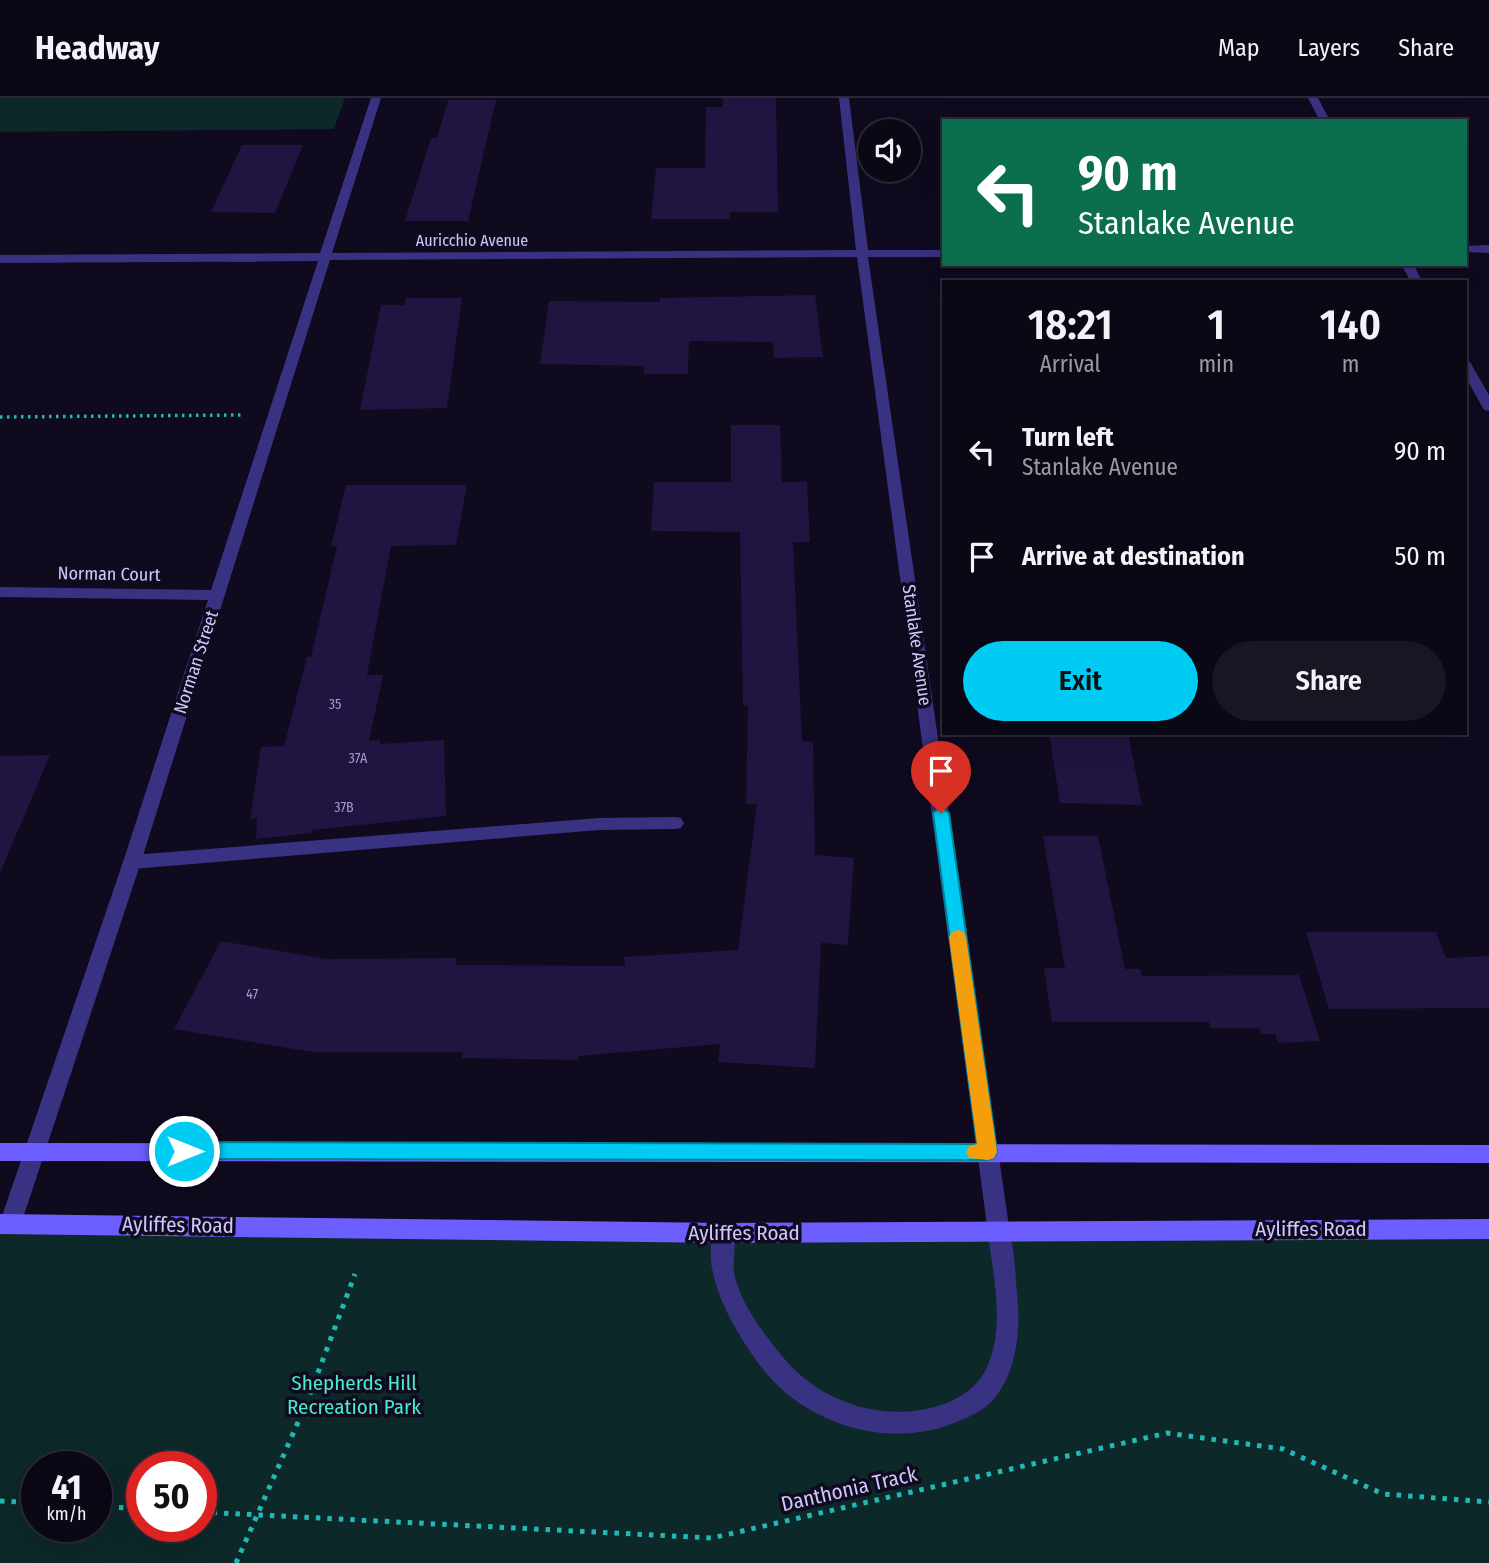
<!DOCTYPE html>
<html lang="en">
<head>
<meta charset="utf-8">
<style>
  :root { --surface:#0b0816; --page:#191623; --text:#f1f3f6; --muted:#9a9aa1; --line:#2b2935; --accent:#00cbf2 }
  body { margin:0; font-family:"Fira Sans Condensed",sans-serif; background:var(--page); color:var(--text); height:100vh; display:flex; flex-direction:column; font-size:26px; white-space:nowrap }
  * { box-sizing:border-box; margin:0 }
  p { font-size:23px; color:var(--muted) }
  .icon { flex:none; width:38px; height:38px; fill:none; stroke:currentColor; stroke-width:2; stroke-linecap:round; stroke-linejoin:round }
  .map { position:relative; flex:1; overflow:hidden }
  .side { position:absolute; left:942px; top:182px; width:525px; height:455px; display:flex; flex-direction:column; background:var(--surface); border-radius:0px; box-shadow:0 7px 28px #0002,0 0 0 2px var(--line) }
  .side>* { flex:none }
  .banner { position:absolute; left:942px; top:21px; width:525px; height:147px; border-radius:0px; box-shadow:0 7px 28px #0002,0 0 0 2px var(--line); background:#0b6e4f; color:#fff; overflow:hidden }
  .controls { position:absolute; left:858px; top:21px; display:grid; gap:14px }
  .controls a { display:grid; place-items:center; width:63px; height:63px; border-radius:50%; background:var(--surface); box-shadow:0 7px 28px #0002,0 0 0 2px var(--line); font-size:35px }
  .speed { position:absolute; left:21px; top:1353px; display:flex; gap:14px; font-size:35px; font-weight:700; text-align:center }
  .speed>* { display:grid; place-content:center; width:91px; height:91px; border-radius:50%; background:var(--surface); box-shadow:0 7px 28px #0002,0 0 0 2px var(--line); line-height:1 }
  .speed small { font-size:18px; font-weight:400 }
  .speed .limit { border:10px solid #d22; background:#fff; color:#111 }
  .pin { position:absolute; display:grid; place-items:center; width:60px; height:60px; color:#fff; margin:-72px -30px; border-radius:50% 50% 50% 0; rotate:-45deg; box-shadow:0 0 7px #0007 }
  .pin .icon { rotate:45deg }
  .me { position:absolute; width:77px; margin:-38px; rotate:90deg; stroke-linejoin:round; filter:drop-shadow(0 0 5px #0008) }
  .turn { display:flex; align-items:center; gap:24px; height:147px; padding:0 21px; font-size:32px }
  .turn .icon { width:91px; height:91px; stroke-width:2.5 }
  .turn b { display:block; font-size:49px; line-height:60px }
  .eta { display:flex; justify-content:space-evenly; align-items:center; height:119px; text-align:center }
  .eta b { font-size:42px; font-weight:600; line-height:49px }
  .action { display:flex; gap:14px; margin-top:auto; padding:14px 21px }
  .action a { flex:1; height:80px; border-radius:42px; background:var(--accent); color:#111; font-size:28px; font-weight:600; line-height:80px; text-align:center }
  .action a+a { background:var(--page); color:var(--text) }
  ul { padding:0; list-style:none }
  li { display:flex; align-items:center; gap:21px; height:105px; padding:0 21px }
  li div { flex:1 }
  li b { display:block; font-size:26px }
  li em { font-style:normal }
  header { display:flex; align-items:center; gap:42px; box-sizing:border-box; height:98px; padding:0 35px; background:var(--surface); border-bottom:2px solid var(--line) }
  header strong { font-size:33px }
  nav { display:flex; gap:38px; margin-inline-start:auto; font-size:24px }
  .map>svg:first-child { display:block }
  .green { fill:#0d2829; fill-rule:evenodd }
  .building { fill:#201441 }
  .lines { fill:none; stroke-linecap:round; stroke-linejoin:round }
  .path-far1 { stroke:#22b8b8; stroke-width:3.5; stroke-dasharray:2.5 4.5; stroke-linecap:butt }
  .path { stroke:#22b8b8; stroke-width:5; stroke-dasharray:4.5 7; stroke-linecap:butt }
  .lane { fill:#393182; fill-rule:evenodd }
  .street { fill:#393182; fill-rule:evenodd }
  .secondary { fill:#6c5eff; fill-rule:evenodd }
  .route { fill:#00cbf2; stroke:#00849d; stroke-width:2 }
  .slow { fill:#f59e0b }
  .labels { text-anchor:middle; stroke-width:7; stroke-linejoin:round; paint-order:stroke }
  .number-label { font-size:14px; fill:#a59ad0 }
  .far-street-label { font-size:16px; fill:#d1c7ff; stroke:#0f0a1e }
  .street-label { font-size:18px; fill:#d1c7ff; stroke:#0f0a1e }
  .near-street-label { font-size:21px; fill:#d1c7ff; stroke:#0f0a1e }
  .near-park-label { font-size:21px; fill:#49e9cb; stroke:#0f0a1e }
</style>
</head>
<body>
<header>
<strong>Headway</strong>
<nav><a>Map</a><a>Layers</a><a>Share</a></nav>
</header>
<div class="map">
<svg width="1489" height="1465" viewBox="0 0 1489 1465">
  <rect width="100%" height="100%" fill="#0f0a1e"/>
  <path class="green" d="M0,0H345L334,31L0,34Z
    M0,1126L1489,1135V1465H0ZM37,1368H96V1428H37ZM142,1368H201V1428H142Z"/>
  <path class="building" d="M723,0H776L778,114H730V121H651L656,70H705L706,9H723Z
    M448,2H496L468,123H405L431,40H437Z
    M242,47H303L275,115L211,114Z
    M815,197L823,259L774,260L773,244L689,243L688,276H644V268L540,266L549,203L660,204V200Z
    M406,200H462L447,310L360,312L381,207H405Z
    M731,327H780L782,384H807L810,444H793L802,643L813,644L815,757L854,760L848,847L821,845L815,970L718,964L720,946L578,958V962L462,960L463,954H313L174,931L221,843L327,861L457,860L456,867L625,868L624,859L738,852L757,706H746L748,608H743L740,434L651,433L654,384H731Z
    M346,387H467L456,447L391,448L367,577H383L369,643L380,642V646L444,642L446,718L312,732V735L256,741L257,720L250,721L261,649L284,648L307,559H311L337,448H331Z
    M1049,635H1128L1142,707L1060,705Z
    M50,657L0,775V658Z
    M1043,738H1098L1125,871H1140L1142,878L1299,877L1320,943L1278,945L1275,936H1261L1259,930H1211L1209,924H1052L1044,870H1065Z
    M1306,834H1436L1446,860L1489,858V910L1329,911Z"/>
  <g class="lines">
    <path class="path-far1" d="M0,319L241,317"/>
    <path class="path" d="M0,1403L37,1405
      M96,1408L142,1411
      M201,1414L712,1440L1167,1335L1283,1351L1383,1396L1489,1404
      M236,1465L307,1304L355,1176"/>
    <path class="lane" d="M675,719L681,720L684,725L681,730L675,731L599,732L132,771L126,769L123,764L126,759L132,757L599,720Z
      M724,1125L732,1128C738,1143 732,1160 734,1175C740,1205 763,1235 782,1258C819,1304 884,1326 941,1307C962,1300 979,1288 988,1267C1005,1227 993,1177 988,1135L991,1128L999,1125L1007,1128C1015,1147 1015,1175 1017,1196C1021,1231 1017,1274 993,1302C983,1313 969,1319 957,1324C903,1346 843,1336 795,1302C767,1282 746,1250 730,1220C716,1193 703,1157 716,1128Z"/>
    <path class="street" d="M371,0H381L332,155L856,152L839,0H849L868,152H943V159H868L1010,1135L1007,1142L999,1145L991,1142L988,1135L857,159L330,162L141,764L21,1126L18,1133L10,1136L2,1133L0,1124L123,764L208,502L0,499V489L211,492L318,163L0,165V157L320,155Z
      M1308,0H1318L1330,23H1320Z
      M1489,147V155L1465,154V148Z
      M1401,166H1413L1423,184H1411Z
      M1465,263L1470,264L1489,297V313L1484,312L1465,278Z"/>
    <path class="secondary" d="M0,1045L1489,1047V1065L0,1063Z
      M0,1116L724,1125L1489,1121V1141L724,1145L0,1136Z"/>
  </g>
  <path class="route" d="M941,709L949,715L997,1054L994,1060L988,1062L184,1061L178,1058L175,1053L178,1047L184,1044L977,1046L933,715Z"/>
  <path class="slow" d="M958,832L964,834L966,839L997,1054L994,1060L988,1062L969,1060L966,1054L969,1048L977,1046L949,839L952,834Z"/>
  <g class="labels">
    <g class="number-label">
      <text x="335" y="611">35</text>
      <text x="358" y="665">37A</text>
      <text x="344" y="714">37B</text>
      <text x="252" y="901">47</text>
    </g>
    <g class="far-street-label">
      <text x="472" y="148">Auricchio Avenue</text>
    </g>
    <g class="street-label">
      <text transform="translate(109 476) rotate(1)" y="6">Norman Court</text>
      <text transform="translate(917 547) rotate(82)" y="6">Stanlake Avenue</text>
      <text transform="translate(196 564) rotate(-72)" y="6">Norman Street</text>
    </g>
    <g class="near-street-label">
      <text transform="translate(178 1127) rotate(1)" y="7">Ayliffes Road</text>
      <text x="1311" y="1138">Ayliffes Road</text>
      <text x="744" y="1142">Ayliffes Road</text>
      <text transform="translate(849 1391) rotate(-13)" y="7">Danthonia Track</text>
    </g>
    <g class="near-park-label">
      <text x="354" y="1292">Shepherds Hill<tspan x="354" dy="24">Recreation Park</tspan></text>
    </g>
  </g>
</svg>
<div class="controls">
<a><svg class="icon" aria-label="sound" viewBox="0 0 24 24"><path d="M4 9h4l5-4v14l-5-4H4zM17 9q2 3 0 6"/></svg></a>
</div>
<div class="speed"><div>41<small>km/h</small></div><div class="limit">50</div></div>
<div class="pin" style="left:941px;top:715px;background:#d93025"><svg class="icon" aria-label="arrive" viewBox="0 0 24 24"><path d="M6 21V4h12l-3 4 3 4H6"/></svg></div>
<svg class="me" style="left:184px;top:1053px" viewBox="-20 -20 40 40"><circle r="17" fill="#00cbf2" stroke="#fff" stroke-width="3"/><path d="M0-11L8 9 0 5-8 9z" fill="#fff"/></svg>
<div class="banner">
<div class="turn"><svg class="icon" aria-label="left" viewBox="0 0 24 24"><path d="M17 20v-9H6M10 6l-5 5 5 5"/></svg><div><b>90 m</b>Stanlake Avenue</div></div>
</div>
<section class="side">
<div class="eta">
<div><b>18:21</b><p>Arrival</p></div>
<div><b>1</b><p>min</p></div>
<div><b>140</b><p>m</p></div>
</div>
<ul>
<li><svg class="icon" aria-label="left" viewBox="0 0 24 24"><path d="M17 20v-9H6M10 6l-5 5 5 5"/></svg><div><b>Turn left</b><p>Stanlake Avenue</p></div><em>90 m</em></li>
<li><svg class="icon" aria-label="arrive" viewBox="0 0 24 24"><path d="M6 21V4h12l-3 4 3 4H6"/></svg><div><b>Arrive at destination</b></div><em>50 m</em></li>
</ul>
<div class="action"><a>Exit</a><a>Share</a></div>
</section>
</div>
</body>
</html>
